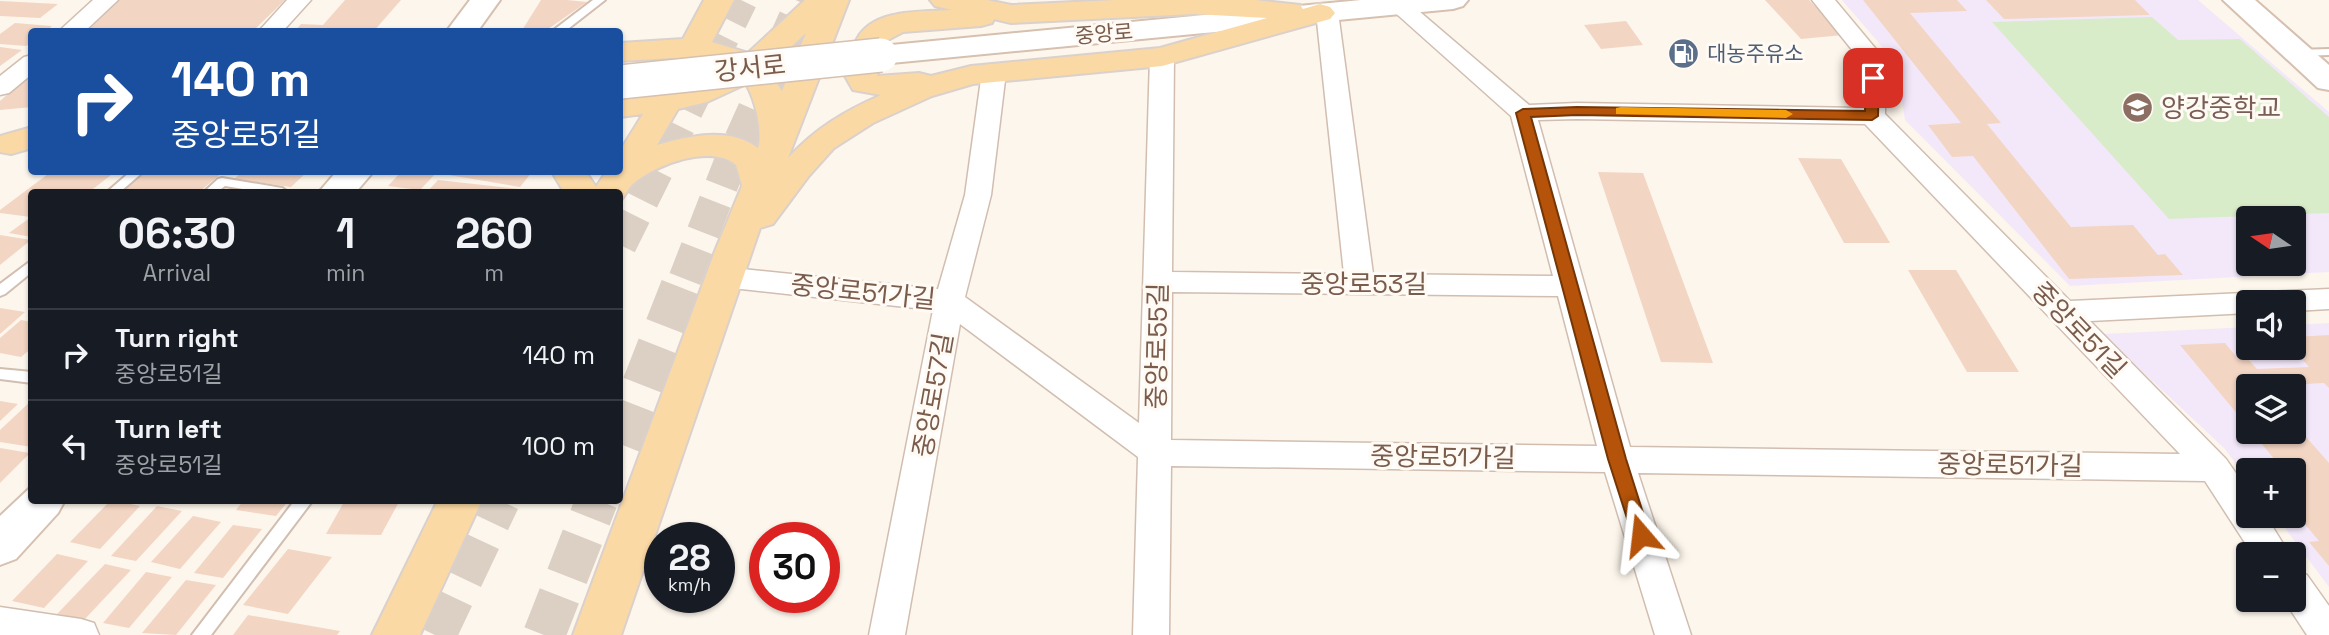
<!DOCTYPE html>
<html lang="en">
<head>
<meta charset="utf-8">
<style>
  :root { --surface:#171b24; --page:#242831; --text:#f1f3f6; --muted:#9ea1a6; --line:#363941 }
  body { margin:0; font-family:"Space Grotesk","Noto Sans KR",sans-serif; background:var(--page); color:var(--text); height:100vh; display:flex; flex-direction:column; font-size:26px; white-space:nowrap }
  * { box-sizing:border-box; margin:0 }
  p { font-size:23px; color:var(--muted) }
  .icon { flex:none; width:38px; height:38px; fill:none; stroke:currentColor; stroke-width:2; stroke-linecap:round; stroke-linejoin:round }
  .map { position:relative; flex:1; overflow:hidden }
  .side { position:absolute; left:28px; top:189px; width:595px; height:315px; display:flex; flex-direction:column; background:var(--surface); border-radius:7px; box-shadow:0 2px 5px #0004 }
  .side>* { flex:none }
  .guide { position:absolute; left:28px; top:28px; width:595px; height:147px; border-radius:7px; box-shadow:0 2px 5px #0004; background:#1a4fa0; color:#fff; overflow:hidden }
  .needle { width:46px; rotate:283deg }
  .tools { position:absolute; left:2236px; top:206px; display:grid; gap:14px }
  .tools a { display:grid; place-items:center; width:70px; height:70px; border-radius:7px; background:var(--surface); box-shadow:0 2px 5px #0004; font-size:35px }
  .speed { position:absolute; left:644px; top:522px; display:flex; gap:14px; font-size:35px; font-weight:700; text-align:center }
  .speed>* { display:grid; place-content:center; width:91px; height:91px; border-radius:50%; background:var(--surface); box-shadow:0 2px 5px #0004; line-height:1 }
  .speed small { font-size:18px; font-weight:400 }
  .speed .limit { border:10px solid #d22; background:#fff; color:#111 }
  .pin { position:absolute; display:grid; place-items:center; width:60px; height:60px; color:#fff; margin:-30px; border-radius:14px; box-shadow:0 4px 10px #0006 }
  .me { position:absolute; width:77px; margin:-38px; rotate:343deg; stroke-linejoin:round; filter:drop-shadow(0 0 5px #0008) }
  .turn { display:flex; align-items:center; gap:24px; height:147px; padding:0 28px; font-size:32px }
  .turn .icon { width:91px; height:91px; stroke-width:2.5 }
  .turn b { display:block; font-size:49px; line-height:60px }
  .eta { display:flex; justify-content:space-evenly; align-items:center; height:119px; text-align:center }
  .eta b { font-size:42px; font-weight:700; line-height:49px }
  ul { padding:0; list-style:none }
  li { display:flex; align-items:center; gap:21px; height:91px; padding:0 28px; border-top:2px solid var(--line) }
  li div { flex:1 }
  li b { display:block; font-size:26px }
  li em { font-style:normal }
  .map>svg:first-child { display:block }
  .education { fill:#f3e8fa; fill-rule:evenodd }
  .green { fill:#d8ecc9 }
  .building { fill:#f3d5c3 }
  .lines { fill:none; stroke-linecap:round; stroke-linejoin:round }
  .highway-tunnel-far1 { stroke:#dcd0c4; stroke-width:33; stroke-dasharray:33 17; stroke-linecap:butt }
  .highway-tunnel { stroke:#dcd0c4; stroke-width:42; stroke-dasharray:42 21; stroke-linecap:butt }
  .lane-casing { stroke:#d1beb0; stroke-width:4 }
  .street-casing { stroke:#d1beb0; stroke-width:3 }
  .secondary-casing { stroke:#d6c0b0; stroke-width:4 }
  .primary-casing { stroke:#dad1cd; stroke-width:4 }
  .lane { fill:#fff; fill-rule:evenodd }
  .street { fill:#fff; fill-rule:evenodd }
  .secondary { fill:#fff; fill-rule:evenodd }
  .primary { fill:#fbd9a5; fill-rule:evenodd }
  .secondary-bridge-casing { stroke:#d6c0b0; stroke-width:36; stroke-linecap:butt }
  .secondary-bridge { stroke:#fff; stroke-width:33 }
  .route { fill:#b45309; stroke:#753606; stroke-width:2 }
  .slow { fill:#f59e0b }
  .labels { text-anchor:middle; stroke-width:6; stroke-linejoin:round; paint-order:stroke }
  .far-street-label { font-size:21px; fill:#7a5c4d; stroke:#fffaf3 }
  .far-service-label { font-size:21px; fill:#4e5e75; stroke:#fffaf3; text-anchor:start }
  .street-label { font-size:26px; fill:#7a5c4d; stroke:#fffaf3 }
  .education-label { font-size:26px; fill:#785e54; stroke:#fffaf3; text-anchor:start }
</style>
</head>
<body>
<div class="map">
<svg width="2329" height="635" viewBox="0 0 2329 635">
  <rect width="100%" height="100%" fill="#fdf6ec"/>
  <path class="education" d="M1842,0H2198L2329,112V272L2070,286L1905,120L1896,63ZM2249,219H2294V264H2249Z
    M2329,323V587L2276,516H2294V471H2249V481L2224,448L2102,334L2249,327V348H2294V325ZM2249,387H2294V432H2249Z"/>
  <path class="green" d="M2152,17L2178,40L2240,39L2329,117V213L2169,219L1992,22Z"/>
  <path class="building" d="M115,0H285L252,32H79Z
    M345,0H401L373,32H294L301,24L323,25Z
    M541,0H567L587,2L548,29L521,32Z
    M1765,0H1809L1843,35L1801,39Z
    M1863,0H1957L1967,11L1910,13L2001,123L1987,124L2071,227L2133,225L2158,255L2165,254L2183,275L2069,279L1973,156L1952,157L1928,125L1961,123Z
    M1986,0H2135L2150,15L2004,19Z
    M0,1L58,4L40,18L0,16Z
    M1626,21L1643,45L1601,49L1584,25Z
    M15,23L52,26L45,32H32V42L26,46L0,44V34Z
    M0,47L22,50L0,66Z
    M32,73V107L0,110V101Z
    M1798,158L1841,159L1890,243H1844Z
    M115,172L89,192H32V237L9,233L31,217L0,213V210L48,174Z
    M144,172H223L199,192L122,190Z
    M242,172H307L291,187L234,179Z
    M401,172H437L420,190L388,186Z
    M446,172H532L520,187L443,174Z
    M1598,172L1643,173L1713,363L1661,362Z
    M438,180L519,189L516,192H427Z
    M0,235L31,240L0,265Z
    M1908,270H1956L2019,372H1967Z
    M0,308L25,312L0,334Z
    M21,320L32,322V348L21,357L0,353V338Z
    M2329,335V388L2324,383L2249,387V428L2180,345L2225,343L2238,359L2247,358L2257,369L2309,367L2292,348H2294V337Z
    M32,400V447L0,442V430Z
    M0,401L18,404L0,421Z
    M2294,423L2329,463V566L2309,542L2319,541L2294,511V471H2284L2252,432H2294Z
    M0,448L30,453L0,483Z
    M111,500L140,506L100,549L70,542Z
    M244,500H289L276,516L236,510Z
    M345,500H400L381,535L326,534Z
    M157,506L182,511L136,561L111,556Z
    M193,516L221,522L180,569L151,562Z
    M233,525L262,529L223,578L194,573Z
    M288,549L332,557L288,614L243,605Z
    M57,554L88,561L44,608L12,601Z
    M105,564L131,570L84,620L57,614Z
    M146,572L172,577L129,628L103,623Z
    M186,580L216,585L176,635L142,633Z
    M248,615L340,631L337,635H233Z"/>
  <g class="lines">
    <path class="highway-tunnel-far1" d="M620,245L741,0
      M685,279L729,166L803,0"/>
    <path class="highway-tunnel" d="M620,444L685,278
      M435,635L499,500
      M544,635L597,500"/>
    <defs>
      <path id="lane" d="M593,0H605L564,32H551Z
        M2329,49V55L2298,56L2292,53L2298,50Z
        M130,172H143L120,192H107Z
        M222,178L282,188L288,192H260L225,186L217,192H204L218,179Z
        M32,260V272L5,294L0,296V284Z
        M0,369L32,372V383L0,379Z
        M295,500H313L211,635H192Z"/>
      <path id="street" d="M93,0H118L84,32H58Z
        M287,0H311L282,32H258Z
        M1381,0H1406L1529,105L1577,103L1860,108L1861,61L1812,0H1835L1885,60V114L2070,301L2329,289V309L2294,311V303H2249V313L2090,321L2226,459L2249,492V516H2266L2290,555H2253L2205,481L1638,473L1691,635H1655L1605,472L1171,466L1169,635H1133L1138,457L960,324L905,635H869L933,310L723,287L713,284L709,277L713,270L723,267L938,289L965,195L982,72L985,67L994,65L1003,67L1006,72L991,195L965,297L1139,423L1150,57L1154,52H1170L1174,57L1172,272L1344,274L1316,12L1319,7H1335L1338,12L1373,274L1553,276L1511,116ZM1577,119L1865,124L2180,454L1630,447L1538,120ZM1172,292L1558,296L1597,446L1171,440Z
        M32,55V74L9,93L0,95V76L24,57Z
        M2294,571L2307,575L2329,606V635H2307L2284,600H2294Z
        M0,607L81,619L94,623L99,635H0Z"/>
      <path id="secondary" d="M470,0H500L477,32H446Z
        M1361,0H1468L1463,6L1453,9L881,64L870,62L866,55L870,48L881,46Z
        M2223,0H2255L2329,65V90L2318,88Z
        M336,172H373L356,192H319Z
        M32,486V500H65L58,513L16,559L0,565V516Z"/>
      <path id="primary" d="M704,0H734L712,42L748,53L805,0H849L788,158C816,128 843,112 881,95L853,90L845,76C849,64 851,50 857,39C873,8 922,12 952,10L935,6L930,0H987L1011,5L1116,0H1255L1300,5L1303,9L1320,4L1330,7L1335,13L1330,19L1162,66L973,84L932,96L873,123L834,148L808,177L773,224L760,228L621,635H573L715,251L742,186L736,165C711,144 656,164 633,184C627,189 625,197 620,201V192H564L552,172H586L596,187L606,172H620V151L643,114L620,117V97L654,93L673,58L620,61V43L683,39ZM1194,14L1267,18L1160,48L971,66L931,76L919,73L877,76L886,41L903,32L981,26L992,23L994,19L1011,23ZM806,33L782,91L767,69ZM703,59L728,68L689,86ZM746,84C755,99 763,131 758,148C729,126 688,136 657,145L678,109L707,102Z
        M32,127V148L11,154L0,152V136Z
        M438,500H482L420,635H372Z"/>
    </defs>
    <use href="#lane" class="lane-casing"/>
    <use href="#street" class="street-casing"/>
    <use href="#secondary" class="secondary-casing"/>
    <use href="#primary" class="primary-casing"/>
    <use href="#lane" class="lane"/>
    <use href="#street" class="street"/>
    <use href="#secondary" class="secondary"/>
    <use href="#primary" class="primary"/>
    <defs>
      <path id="secondary-bridge" d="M620,82L881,55"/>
    </defs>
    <use href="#secondary-bridge" class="secondary-bridge-casing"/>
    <use href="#secondary-bridge" class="secondary-bridge"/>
  </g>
  <path class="route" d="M1873,74L1879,78L1878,116L1872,120L1577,115L1531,117L1626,459L1650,535L1648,540L1641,542L1634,540L1608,459L1516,113L1523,109L1577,107L1865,111L1866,78Z"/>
  <path class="slow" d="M1621,107L1786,110L1793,114L1786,118L1616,114V108Z"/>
  <defs>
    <symbol id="fuel-disc" viewBox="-11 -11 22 22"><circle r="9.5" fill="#5c6f8a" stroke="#fffaf3"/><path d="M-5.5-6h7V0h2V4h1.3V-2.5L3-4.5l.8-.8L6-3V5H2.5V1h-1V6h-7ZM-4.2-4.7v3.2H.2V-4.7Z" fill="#fff"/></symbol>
    <symbol id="school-disc" viewBox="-11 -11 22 22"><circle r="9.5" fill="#8d6e63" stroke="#fffaf3"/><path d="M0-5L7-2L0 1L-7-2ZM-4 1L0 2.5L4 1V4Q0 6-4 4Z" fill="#fff"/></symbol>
  </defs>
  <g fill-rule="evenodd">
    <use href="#fuel-disc" x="1666" y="36" width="35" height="35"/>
    <use href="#school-disc" x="2120" y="90" width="35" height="35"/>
  </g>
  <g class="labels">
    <g class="far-street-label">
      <text transform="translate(1104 34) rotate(-5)" y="7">중앙로</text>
    </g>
    <g class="far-service-label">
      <text x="1707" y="61">대농주유소</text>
    </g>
    <g class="street-label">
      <text transform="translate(750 68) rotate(-6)" y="9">강서로</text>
      <text x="1364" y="293">중앙로53길</text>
      <text transform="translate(863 292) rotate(6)" y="9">중앙로51가길</text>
      <text transform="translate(2079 330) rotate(46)" y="9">중앙로51길</text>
      <text transform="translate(1157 346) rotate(-89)" y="9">중앙로55길</text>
      <text transform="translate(933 395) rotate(-80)" y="9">중앙로57길</text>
      <text transform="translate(1443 457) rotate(1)" y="9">중앙로51가길</text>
      <text transform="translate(2010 465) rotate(1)" y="9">중앙로51가길</text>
    </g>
    <g class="education-label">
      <text x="2161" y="117">양강중학교</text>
    </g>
  </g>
</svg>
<div class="tools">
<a><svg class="needle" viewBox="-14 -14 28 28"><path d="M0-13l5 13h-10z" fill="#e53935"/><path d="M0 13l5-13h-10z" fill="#9ea1a6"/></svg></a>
<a><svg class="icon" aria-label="sound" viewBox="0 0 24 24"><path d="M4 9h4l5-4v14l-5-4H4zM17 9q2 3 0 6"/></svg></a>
<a><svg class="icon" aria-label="layers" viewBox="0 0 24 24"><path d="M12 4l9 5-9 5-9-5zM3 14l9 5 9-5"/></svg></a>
<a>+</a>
<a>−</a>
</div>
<div class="speed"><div>28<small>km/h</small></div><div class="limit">30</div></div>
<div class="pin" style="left:1873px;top:78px;background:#d93025"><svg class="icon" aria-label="arrive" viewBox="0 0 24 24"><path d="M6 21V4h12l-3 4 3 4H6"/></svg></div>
<svg class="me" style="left:1641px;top:535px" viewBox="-20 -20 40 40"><path d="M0-17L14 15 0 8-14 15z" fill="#b45309" stroke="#fff" stroke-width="4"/></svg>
<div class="guide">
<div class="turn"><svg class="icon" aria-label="right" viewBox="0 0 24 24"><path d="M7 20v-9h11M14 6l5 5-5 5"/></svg><div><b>140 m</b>중앙로51길</div></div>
</div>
<section class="side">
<div class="eta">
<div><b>06:30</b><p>Arrival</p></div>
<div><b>1</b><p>min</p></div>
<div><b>260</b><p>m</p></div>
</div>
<ul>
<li><svg class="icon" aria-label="right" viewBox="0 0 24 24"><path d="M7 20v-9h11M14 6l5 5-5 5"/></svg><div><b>Turn right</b><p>중앙로51길</p></div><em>140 m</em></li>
<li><svg class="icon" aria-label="left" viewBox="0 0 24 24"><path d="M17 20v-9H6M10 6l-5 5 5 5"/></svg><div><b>Turn left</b><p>중앙로51길</p></div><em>100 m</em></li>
</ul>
</section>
</div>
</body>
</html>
